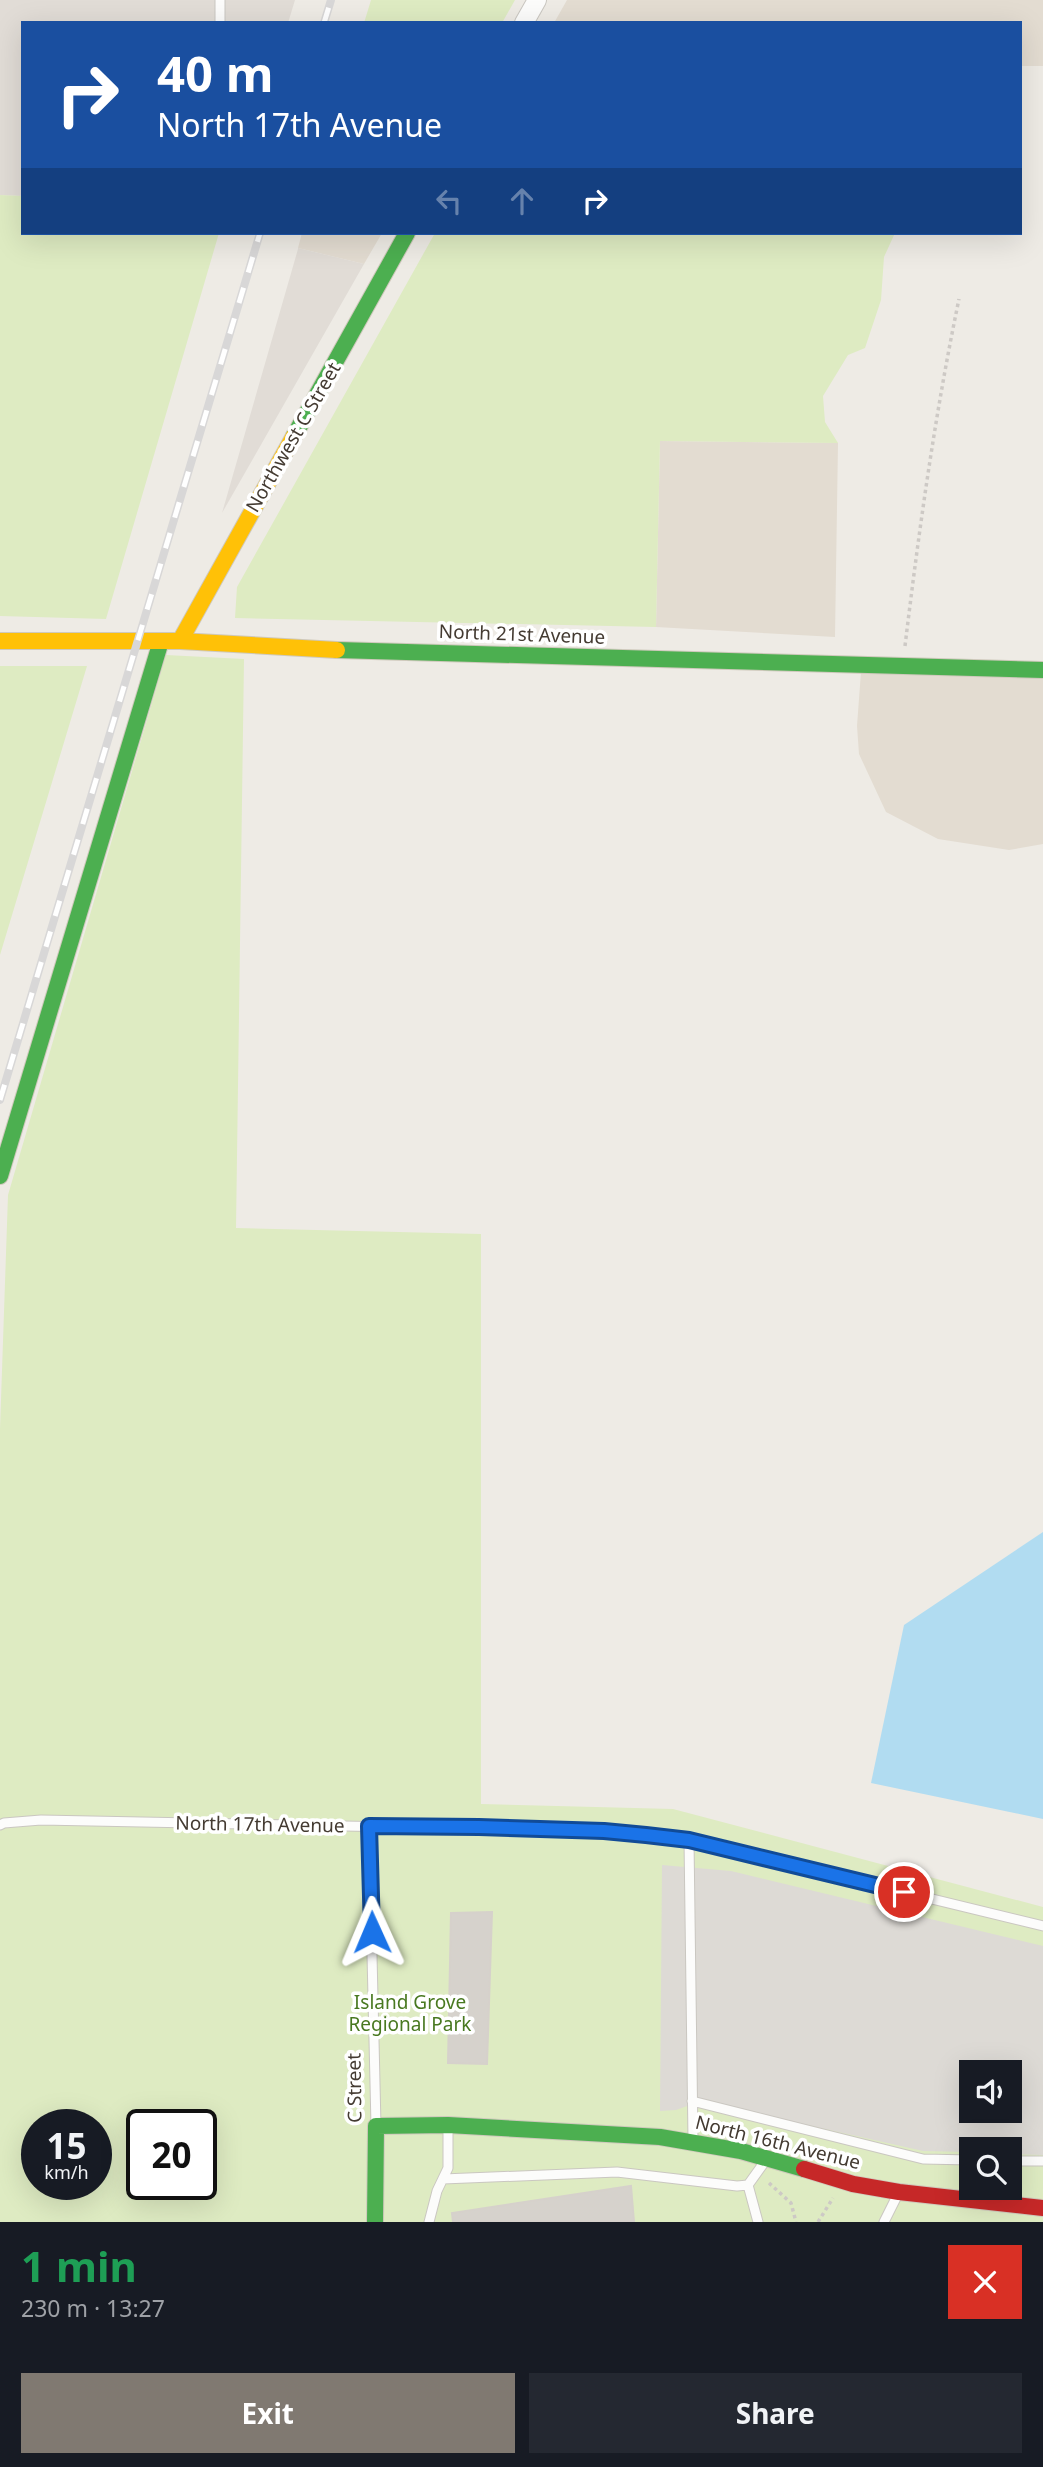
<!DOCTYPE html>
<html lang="en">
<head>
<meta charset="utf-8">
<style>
  :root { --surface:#171b24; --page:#242831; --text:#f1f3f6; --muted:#9ea1a6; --accent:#807971 }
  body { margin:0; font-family:"Noto Sans",sans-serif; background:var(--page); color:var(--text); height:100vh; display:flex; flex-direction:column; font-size:26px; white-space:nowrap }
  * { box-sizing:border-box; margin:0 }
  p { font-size:23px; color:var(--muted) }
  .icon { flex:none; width:38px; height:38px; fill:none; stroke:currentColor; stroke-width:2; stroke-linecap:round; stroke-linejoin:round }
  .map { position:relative; height:2222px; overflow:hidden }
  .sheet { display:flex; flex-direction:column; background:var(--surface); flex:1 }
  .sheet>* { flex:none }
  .banner { position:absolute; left:21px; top:21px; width:1001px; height:214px; border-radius:0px; box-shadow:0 7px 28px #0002; background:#1a4fa0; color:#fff; overflow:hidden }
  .fabs { position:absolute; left:959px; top:2060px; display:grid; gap:14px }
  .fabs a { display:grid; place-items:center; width:63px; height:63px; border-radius:0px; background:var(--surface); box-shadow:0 7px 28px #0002; font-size:35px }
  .speed { position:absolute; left:21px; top:2109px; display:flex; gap:14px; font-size:35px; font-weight:700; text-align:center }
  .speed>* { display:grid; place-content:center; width:91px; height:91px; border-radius:50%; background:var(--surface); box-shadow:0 7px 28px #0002; line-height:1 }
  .speed small { font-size:18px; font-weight:400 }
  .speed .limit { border:4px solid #111; border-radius:10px; background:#fff; color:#111 }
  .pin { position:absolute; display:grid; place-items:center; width:60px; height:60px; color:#fff; margin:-30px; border:4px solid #fff; border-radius:50%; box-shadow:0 2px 7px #0007 }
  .me { position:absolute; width:77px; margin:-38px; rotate:359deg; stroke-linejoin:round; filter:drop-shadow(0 0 5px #0008) }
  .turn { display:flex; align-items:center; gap:24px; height:147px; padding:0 21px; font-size:32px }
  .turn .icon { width:91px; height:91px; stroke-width:2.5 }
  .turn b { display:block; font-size:49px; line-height:60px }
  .lanes { display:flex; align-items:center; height:66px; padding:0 21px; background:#0003; justify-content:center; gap:35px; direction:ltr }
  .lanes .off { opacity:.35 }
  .round { display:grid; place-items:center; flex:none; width:74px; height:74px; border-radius:0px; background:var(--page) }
  .overview { display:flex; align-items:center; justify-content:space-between; height:119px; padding:0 21px }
  h1 { font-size:42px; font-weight:700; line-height:52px; color:#1e9e55 }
  .cta { display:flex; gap:14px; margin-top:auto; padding:14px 21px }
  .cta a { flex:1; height:80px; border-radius:0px; background:var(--accent); color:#fff; font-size:28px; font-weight:700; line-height:80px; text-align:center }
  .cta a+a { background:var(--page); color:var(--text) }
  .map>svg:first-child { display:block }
  .residential { fill:#e3dcd1 }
  .industrial { fill:#e1dcd6 }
  .green { fill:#deebc2; fill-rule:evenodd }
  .parking { fill:#dddad5; fill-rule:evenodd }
  .water { fill:#b1dcf1 }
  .building { fill:#d6d2cc; stroke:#d6d1cb; stroke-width:2 }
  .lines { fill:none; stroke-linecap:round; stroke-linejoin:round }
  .lane-casing { stroke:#cac7c1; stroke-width:11 }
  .street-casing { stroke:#cac7c1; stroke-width:20 }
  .fast-casing { stroke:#cfc9bc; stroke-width:18 }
  .slow-casing { stroke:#cfc9bc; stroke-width:18 }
  .jam-casing { stroke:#cfc9bc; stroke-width:18 }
  .path { stroke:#cdc9c5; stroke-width:3.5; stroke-dasharray:3.5 3.5; stroke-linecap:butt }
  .lane { stroke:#fcfcfb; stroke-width:9 }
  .street { stroke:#fcfcfb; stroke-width:18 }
  .fast { stroke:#4caf50; stroke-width:16 }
  .slow { stroke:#ffc107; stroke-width:16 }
  .jam { stroke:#c62828; stroke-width:16 }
  .rail-casing { stroke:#d8d7d7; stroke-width:8 }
  .rail { stroke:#fff; stroke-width:5; stroke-dasharray:16; stroke-linecap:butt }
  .route-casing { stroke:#114b97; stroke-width:18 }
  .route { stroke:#1a73e8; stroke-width:12 }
  .labels { text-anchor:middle; stroke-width:7; stroke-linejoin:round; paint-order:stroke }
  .street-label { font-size:19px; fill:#443b32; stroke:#fff }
  .park-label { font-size:19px; fill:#497921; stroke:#fff }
</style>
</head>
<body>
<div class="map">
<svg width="1043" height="2222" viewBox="0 0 1043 2222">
  <rect width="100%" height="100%" fill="#eeebe5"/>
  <path class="residential" d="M567,0H1043V66H1020V23H554Z
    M302,233H382L364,264L298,248Z
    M660,441L838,443L835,637L656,627Z
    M861,672L1043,678V844L1009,850L938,839L886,812L859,754L857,726Z"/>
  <path class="industrial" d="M0,0H295L288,23H23V196L0,195Z
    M298,248L364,264L222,513L298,249Z"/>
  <path class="green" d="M371,0H515L502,23H364Z
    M0,195L23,196V233H219L106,619L0,616Z
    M435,233H895L884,257L881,300L865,348L848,355L823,396L825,422L838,443L660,441L656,627L235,618L237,587Z
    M166,655L244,659L236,1228L481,1234V1804L673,1809L1043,1907V2222H0V1429L8,1195ZM971,2072H1010V2110H971ZM37,2124H96V2184H37ZM142,2124H201V2184H142ZM971,2149H1010V2188H971Z
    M0,666H87L0,955Z"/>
  <path class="parking" d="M662,1865L731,1871L1043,1946V2155L1010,2154V2149H971V2152L923,2151L701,2101L676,2110L660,2111ZM971,2072H1010V2110H971Z"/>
  <path class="water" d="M1043,1532V1819L871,1783L904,1625Z"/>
  <path class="building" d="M492,1912L487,2064L448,2063L451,1913Z
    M631,2186L634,2222H453L452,2213Z"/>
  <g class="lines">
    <defs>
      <path id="lane" d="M220,23V0
        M0,1825L4,1823L41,1820L604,1831L689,1840L1043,1926
        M369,1826L376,2126
        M689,1840L693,2140
        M692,2101L923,2159L971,2160
        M1010,2161H1043
        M443,2179L617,2172L737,2186L748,2185L766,2160
        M748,2185L758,2222
        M429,2222L437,2191L448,2168V2127
        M884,2222L898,2194"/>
      <path id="street" d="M524,23L537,0"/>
      <path id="fast" d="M294,436L407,233
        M337,650L1043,670
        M0,1176L161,641
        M375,2222L376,2126L448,2125L660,2137L741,2151L804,2169"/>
      <path id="slow" d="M0,641H180L337,650
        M180,641L294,436"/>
      <path id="jam" d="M804,2169L853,2184L899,2192L1043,2208"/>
    </defs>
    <use href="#lane" class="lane-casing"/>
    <use href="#street" class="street-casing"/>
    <use href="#fast" class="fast-casing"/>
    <use href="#slow" class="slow-casing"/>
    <use href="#jam" class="jam-casing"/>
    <path class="path" d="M905,646C919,530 935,414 959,299
      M769,2183L791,2203L796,2222
      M818,2222L833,2198"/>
    <use href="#lane" class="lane"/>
    <use href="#street" class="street"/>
    <use href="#fast" class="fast"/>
    <use href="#slow" class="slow"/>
    <use href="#jam" class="jam"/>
    <defs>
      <path id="rail" d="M324,23L331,0
        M0,1100L260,233"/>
    </defs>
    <use href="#rail" class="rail-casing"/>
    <use href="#rail" class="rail"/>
  </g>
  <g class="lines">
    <defs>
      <path id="route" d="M372,1932L369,1826L479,1827L604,1831L646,1835L689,1840L904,1892"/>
    </defs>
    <use href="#route" class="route-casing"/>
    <use href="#route" class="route"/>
  </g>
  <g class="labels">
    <g class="street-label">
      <text transform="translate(293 437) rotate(-60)" y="7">Northwest C Street</text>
      <text transform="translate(522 634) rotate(2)" y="7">North 21st Avenue</text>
      <text transform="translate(260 1824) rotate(1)" y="7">North 17th Avenue</text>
      <text transform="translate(354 2088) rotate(-91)" y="7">C Street</text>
      <text transform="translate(778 2142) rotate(14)" y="7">North 16th Avenue</text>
    </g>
    <g class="park-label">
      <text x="410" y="2009">Island Grove<tspan x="410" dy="22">Regional Park</tspan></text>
    </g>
  </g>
</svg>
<div class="fabs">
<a><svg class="icon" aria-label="sound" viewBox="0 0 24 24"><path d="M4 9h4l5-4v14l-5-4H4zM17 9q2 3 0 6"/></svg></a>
<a><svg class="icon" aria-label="search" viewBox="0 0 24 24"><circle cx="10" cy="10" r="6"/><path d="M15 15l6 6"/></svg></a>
</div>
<div class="speed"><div>15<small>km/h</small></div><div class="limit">20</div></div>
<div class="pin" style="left:904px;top:1892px;background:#d93025"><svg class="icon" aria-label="arrive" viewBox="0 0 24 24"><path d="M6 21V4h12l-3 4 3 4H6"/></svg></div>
<svg class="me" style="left:372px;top:1932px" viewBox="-20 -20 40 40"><path d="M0-17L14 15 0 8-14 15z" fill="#1a73e8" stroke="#fff" stroke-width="4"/></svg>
<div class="banner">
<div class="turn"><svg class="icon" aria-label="right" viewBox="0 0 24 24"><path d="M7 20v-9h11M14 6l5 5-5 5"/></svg><div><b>40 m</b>North 17th Avenue</div></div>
<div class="lanes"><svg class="icon off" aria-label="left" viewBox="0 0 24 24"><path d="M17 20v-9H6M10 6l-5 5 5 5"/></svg><svg class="icon off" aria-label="ahead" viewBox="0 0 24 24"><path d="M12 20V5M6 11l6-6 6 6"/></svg><svg class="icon" aria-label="right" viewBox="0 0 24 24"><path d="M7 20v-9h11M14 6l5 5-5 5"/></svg></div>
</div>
</div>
<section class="sheet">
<div class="overview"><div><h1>1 min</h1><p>230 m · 13:27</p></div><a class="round" style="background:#d93025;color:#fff"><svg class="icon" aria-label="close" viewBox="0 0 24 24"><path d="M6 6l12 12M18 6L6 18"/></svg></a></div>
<div class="cta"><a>Exit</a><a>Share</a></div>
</section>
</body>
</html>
